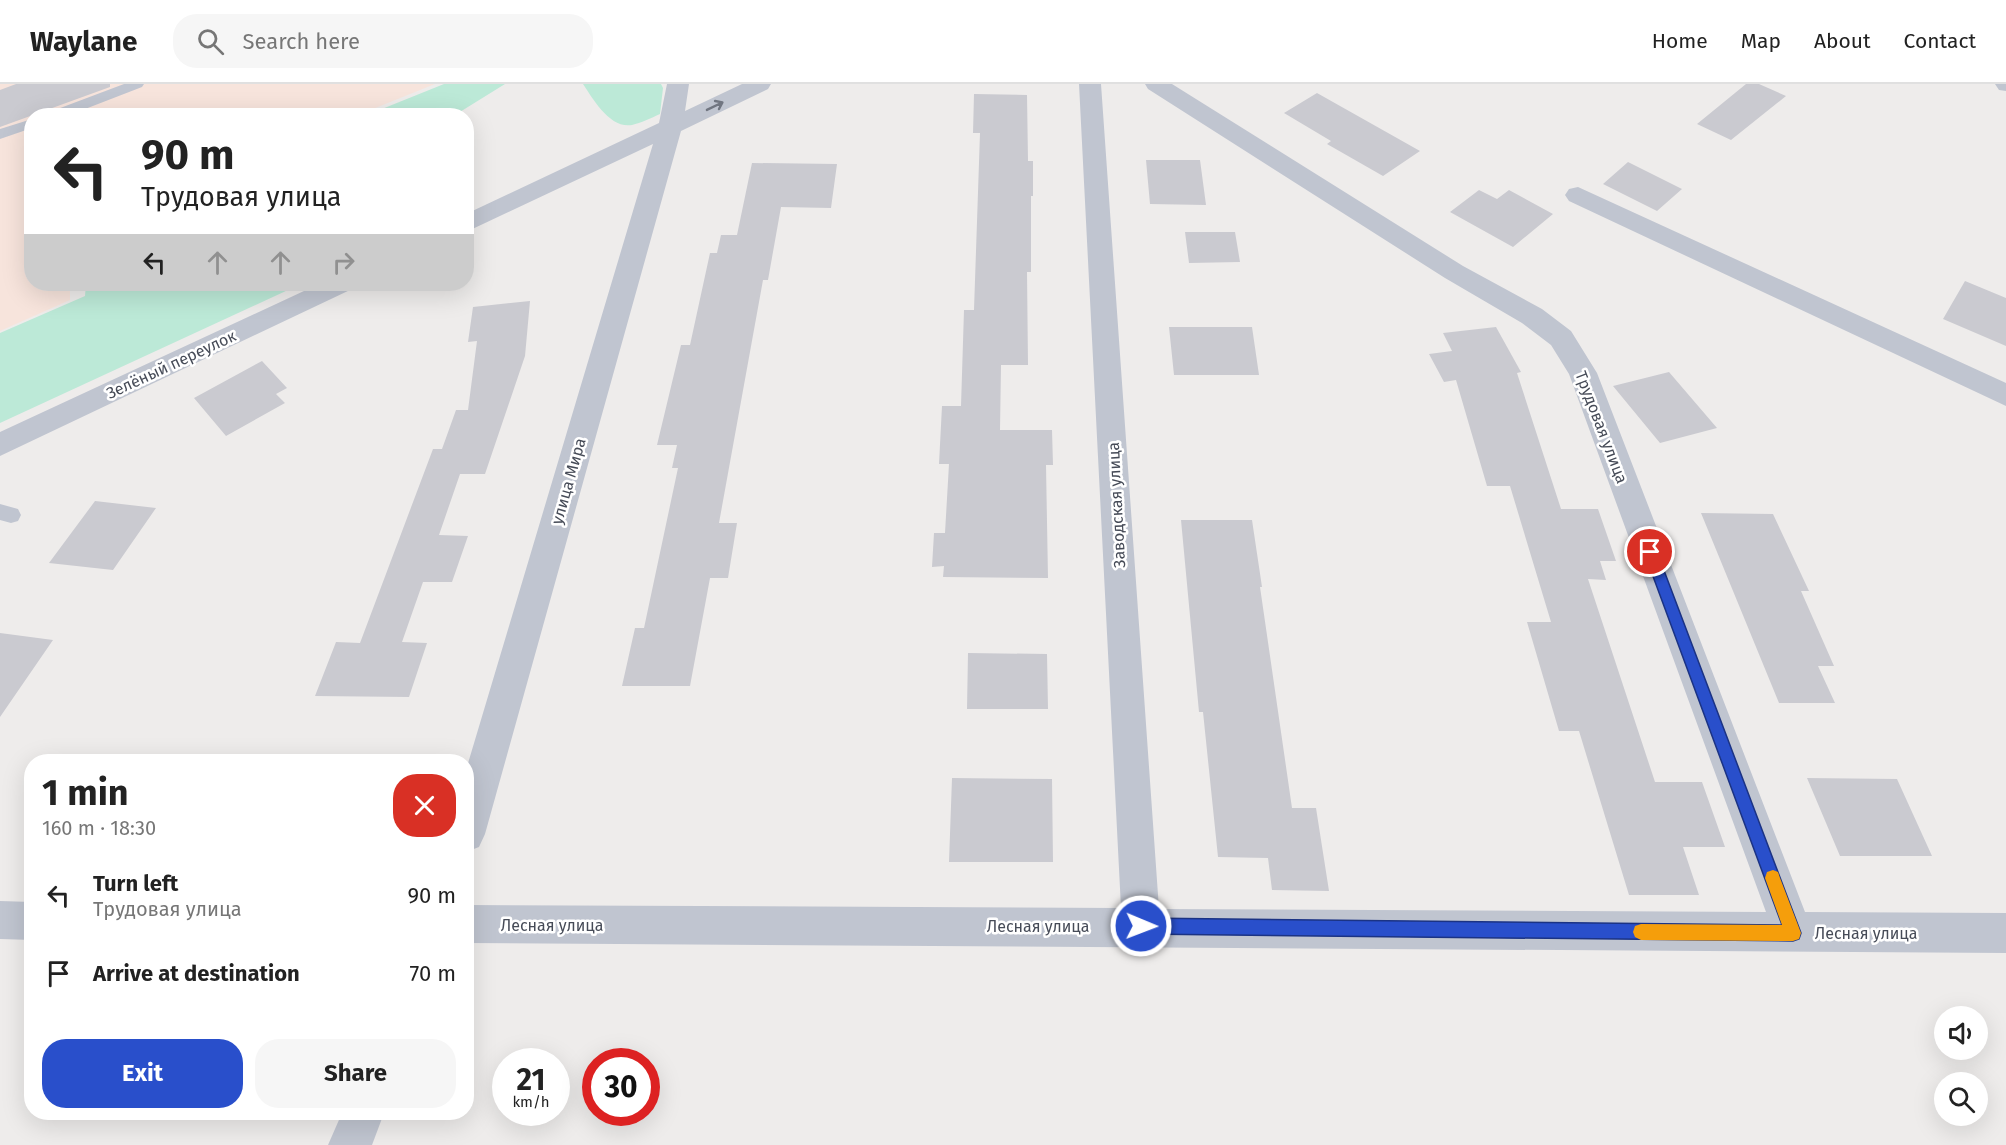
<!DOCTYPE html>
<html lang="en">
<head>
<meta charset="utf-8">
<style>
  :root { --surface:#fff; --page:#f6f6f6; --text:#222; --muted:#767676; --line:#e0e0e0; --accent:#294fcb }
  body { margin:0; font-family:"Fira Sans",sans-serif; background:var(--page); color:var(--text); height:100vh; display:flex; flex-direction:column; font-size:22px; white-space:nowrap }
  * { box-sizing:border-box; margin:0 }
  p { font-size:20px; color:var(--muted) }
  .icon { flex:none; width:33px; height:33px; fill:none; stroke:currentColor; stroke-width:2; stroke-linecap:round; stroke-linejoin:round }
  .map { position:relative; flex:1; overflow:hidden }
  .sheet { position:absolute; left:24px; top:670px; width:450px; height:366px; display:flex; flex-direction:column; background:var(--surface); border-radius:24px; box-shadow:0 6px 24px #0002 }
  .sheet>* { flex:none }
  .hud { position:absolute; left:24px; top:24px; width:450px; height:183px; border-radius:24px; box-shadow:0 6px 24px #0002; background:#fff; color:var(--text); overflow:hidden }
  .controls { position:absolute; left:1934px; top:922px; display:grid; gap:12px }
  .controls a { display:grid; place-items:center; width:54px; height:54px; border-radius:50%; background:var(--surface); box-shadow:0 6px 24px #0002; font-size:30px }
  .speed { position:absolute; left:492px; top:964px; display:flex; gap:12px; font-size:30px; font-weight:700; text-align:center }
  .speed>* { display:grid; place-content:center; width:78px; height:78px; border-radius:50%; background:var(--surface); box-shadow:0 6px 24px #0002; line-height:1 }
  .speed small { font-size:15px; font-weight:400 }
  .speed .limit { border:9px solid #d22; background:#fff; color:#111 }
  .pin { position:absolute; display:grid; place-items:center; width:51px; height:51px; color:#fff; margin:-26px; border:3px solid #fff; border-radius:50%; box-shadow:0 2px 6px #0007 }
  .me { position:absolute; width:66px; margin:-33px; rotate:91deg; stroke-linejoin:round; filter:drop-shadow(0 0 4px #0008) }
  .turn { display:flex; align-items:center; gap:21px; height:126px; padding:0 18px; font-size:27px }
  .turn .icon { width:78px; height:78px; stroke-width:2.5 }
  .turn b { display:block; font-size:42px; line-height:51px }
  .lanes { display:flex; align-items:center; height:57px; padding:0 18px; background:#0003; justify-content:center; gap:30px; direction:ltr }
  .lanes .off { opacity:.35 }
  .round { display:grid; place-items:center; flex:none; width:63px; height:63px; border-radius:24px; background:var(--page) }
  .overview { display:flex; align-items:center; justify-content:space-between; height:102px; padding:0 18px }
  h1 { font-size:36px; font-weight:700; line-height:45px }
  .cta { display:flex; gap:12px; margin-top:auto; padding:12px 18px }
  .cta a { flex:1; height:69px; border-radius:24px; background:var(--accent); color:#fff; font-size:24px; font-weight:700; line-height:69px; text-align:center }
  .cta a+a { background:var(--page); color:var(--text) }
  ul { padding:0; list-style:none }
  li { display:flex; align-items:center; gap:18px; height:78px; padding:0 18px }
  li div { flex:1 }
  li b { display:block; font-size:22px }
  li em { font-style:normal }
  header { display:flex; align-items:center; gap:36px; box-sizing:border-box; height:84px; padding:0 30px; background:var(--surface); border-bottom:2px solid var(--line) }
  header strong { font-size:28px }
  nav { display:flex; gap:33px; margin-inline-start:auto; font-size:21px }
  .search { width:420px; height:54px; background:var(--page); display:flex; align-items:center; gap:15px; box-sizing:border-box; padding:0 21px; border-radius:24px; color:var(--muted); font-size:22px }
  .map>svg:first-child { display:block }
  .medical { fill:#f7e4dc }
  .green { fill:#bce9d7 }
  .building { fill:#cacad0 }
  .lines { fill:none; stroke-linecap:round; stroke-linejoin:round }
  .lane { fill:#c0c5d0; fill-rule:evenodd }
  .street { fill:#c0c5d0; fill-rule:evenodd }
  .oneway { stroke:#717681 }
  .route { fill:#294fcb; stroke:#1b3384; stroke-width:1.5 }
  .slow { fill:#f59e0b }
  .labels { text-anchor:middle; stroke-width:5; stroke-linejoin:round; paint-order:stroke }
  .street-label { font-size:16px; fill:#464b57; stroke:#fff }
</style>
</head>
<body>
<header>
<strong>Waylane</strong>
<div class="search"><svg class="icon" aria-label="search" viewBox="0 0 24 24"><circle cx="10" cy="10" r="6"/><path d="M15 15l6 6"/></svg>Search here</div>
<nav><a>Home</a><a>Map</a><a>About</a><a>Contact</a></nav>
</header>
<div class="map">
<svg width="2006" height="1061" viewBox="0 0 2006 1061">
  <rect width="100%" height="100%" fill="#eeeceb"/>
  <path class="medical" d="M0,0H435L358,31L32,32V200H70V216L0,247Z"/>
  <path class="green" d="M444,0H505L455,31H367Z
    M583,0H661L663,4L660,30C651,34 641,39 632,41C610,45 593,15 583,0Z
    M86,200H301L0,339V249L85,212Z"/>
  <path class="building" d="M16,0H110V3L0,43V6Z
    M1746,0H1759L1786,12L1731,56L1697,40Z
    M1317,9L1420,67L1383,92L1327,60L1331,57L1284,29Z
    M974,10L1027,11L1028,77H1033V112H1031V188H1027L1028,281H1001L1000,346H1052L1053,381H1046L1048,494L943,493L944,482L932,483L934,449H945L949,380H939L942,322H961L964,226H974L980,49H973Z
    M1146,76H1200L1206,121L1150,120Z
    M1628,78L1682,105L1657,127L1603,100Z
    M752,79L837,80L831,124L781,123L768,196H763L719,439H737L728,494H710L690,602H622L635,544H644L678,384H672L677,361H657L681,261H690L710,169H717L721,151H737Z
    M1479,106L1497,115L1509,106L1553,130L1513,163L1450,128Z
    M1185,148H1235L1240,178L1189,179Z
    M1965,197L2006,214V262L1943,235Z
    M530,217L525,272L485,390H460L439,451L468,452L452,498H423L402,558L427,559L409,613L315,612L336,558L360,559L433,365H442L456,326H468L477,257L468,258L473,223Z
    M1169,243H1252L1259,291H1174Z
    M1496,243L1521,288L1517,289L1561,425H1598L1616,477H1600L1606,496L1588,495L1655,698H1702L1725,763H1683L1699,811H1629L1579,647H1559L1527,538H1551L1510,402H1487L1456,296L1444,298L1429,270L1452,267L1443,249Z
    M262,277L287,304L276,310L285,319L226,352L194,314Z
    M1669,288L1717,344L1660,359L1613,302Z
    M95,417L156,424L113,486L49,479Z
    M1701,429L1773,430L1809,507H1801L1834,582H1818L1835,619H1779Z
    M1181,436H1252L1262,503H1260L1292,724H1316L1329,807L1272,806L1268,774L1218,773L1203,628H1199Z
    M0,549L53,556L0,633Z
    M968,569L1047,570L1048,625H967Z
    M952,694L1052,695L1053,778H949Z
    M1807,694L1897,695L1932,772H1840Z"/>
  <g class="lines">
    <path class="lane" d="M124,0H144L142,3L67,32H45L47,29Z
      M1995,0H2006V7L1999,6Z
      M32,35V44L0,55V45Z
      M0,420L18,425L21,431L18,437L11,439L0,436Z"/>
    <path class="street" d="M667,0H689L685,27L742,0H771L768,5L681,47L485,750L479,763L466,768V686L653,60L466,148V130L659,39Z
      M1079,0H1101L1159,825L1766,828L1569,290L1551,261L1522,239L1445,194L1148,5L1145,0H1172L1463,182L1542,225L1571,247L1597,289L1805,828L2006,829V869L466,859V821L1121,824Z
      M1578,103L2006,299V322L1569,117L1565,111L1569,105Z
      M319,200H354L350,206L0,372V348Z
      M0,817L32,818V856L0,855Z
      M342,1029H384L372,1061H328Z"/>
  </g>
  <defs><path id="oneway-shaft" d="M-6 0H5M1.5-3L5.5 0L1.5 3" fill="none" stroke-width="1.6" stroke-linecap="round" stroke-linejoin="round" transform="scale(1.5)"/></defs>
  <use class="oneway" href="#oneway-shaft" transform="translate(715 22) rotate(-26)"/>
  <path class="route" d="M1650,463L1657,468L1801,849L1799,855L1793,857L1141,850L1135,848L1133,842L1135,837L1141,834L1782,841L1644,468Z"/>
  <path class="slow" d="M1773,786L1778,788L1780,794L1801,849L1799,855L1793,857L1641,856L1635,853L1633,848L1635,842L1641,840L1782,841L1765,794L1767,788Z"/>
  <g class="labels">
    <g class="street-label">
      <text transform="translate(171 280) rotate(-25)" y="6">Зелёный переулок</text>
      <text transform="translate(1602 343) rotate(69)" y="6">Трудовая улица</text>
      <text transform="translate(568 397) rotate(-74)" y="6">улица Мира</text>
      <text transform="translate(1116 421) rotate(-93)" y="6">Заводская улица</text>
      <text x="552" y="847">Лесная улица</text>
      <text x="1038" y="848">Лесная улица</text>
      <text x="1866" y="855">Лесная улица</text>
    </g>
  </g>
</svg>
<div class="controls">
<a><svg class="icon" aria-label="sound" viewBox="0 0 24 24"><path d="M4 9h4l5-4v14l-5-4H4zM17 9q2 3 0 6"/></svg></a>
<a><svg class="icon" aria-label="search" viewBox="0 0 24 24"><circle cx="10" cy="10" r="6"/><path d="M15 15l6 6"/></svg></a>
</div>
<div class="speed"><div>21<small>km/h</small></div><div class="limit">30</div></div>
<div class="pin" style="left:1650px;top:468px;background:#d93025"><svg class="icon" aria-label="arrive" viewBox="0 0 24 24"><path d="M6 21V4h12l-3 4 3 4H6"/></svg></div>
<svg class="me" style="left:1141px;top:842px" viewBox="-20 -20 40 40"><circle r="17" fill="#294fcb" stroke="#fff" stroke-width="3"/><path d="M0-11L8 9 0 5-8 9z" fill="#fff"/></svg>
<div class="hud">
<div class="turn"><svg class="icon" aria-label="left" viewBox="0 0 24 24"><path d="M17 20v-9H6M10 6l-5 5 5 5"/></svg><div><b>90 m</b>Трудовая улица</div></div>
<div class="lanes"><svg class="icon" aria-label="left" viewBox="0 0 24 24"><path d="M17 20v-9H6M10 6l-5 5 5 5"/></svg><svg class="icon off" aria-label="ahead" viewBox="0 0 24 24"><path d="M12 20V5M6 11l6-6 6 6"/></svg><svg class="icon off" aria-label="ahead" viewBox="0 0 24 24"><path d="M12 20V5M6 11l6-6 6 6"/></svg><svg class="icon off" aria-label="right" viewBox="0 0 24 24"><path d="M7 20v-9h11M14 6l5 5-5 5"/></svg></div>
</div>
<section class="sheet">
<div class="overview"><div><h1>1 min</h1><p>160 m · 18:30</p></div><a class="round" style="background:#d93025;color:#fff"><svg class="icon" aria-label="close" viewBox="0 0 24 24"><path d="M6 6l12 12M18 6L6 18"/></svg></a></div>
<ul>
<li><svg class="icon" aria-label="left" viewBox="0 0 24 24"><path d="M17 20v-9H6M10 6l-5 5 5 5"/></svg><div><b>Turn left</b><p>Трудовая улица</p></div><em>90 m</em></li>
<li><svg class="icon" aria-label="arrive" viewBox="0 0 24 24"><path d="M6 21V4h12l-3 4 3 4H6"/></svg><div><b>Arrive at destination</b></div><em>70 m</em></li>
</ul>
<div class="cta"><a>Exit</a><a>Share</a></div>
</section>
</div>
</body>
</html>
